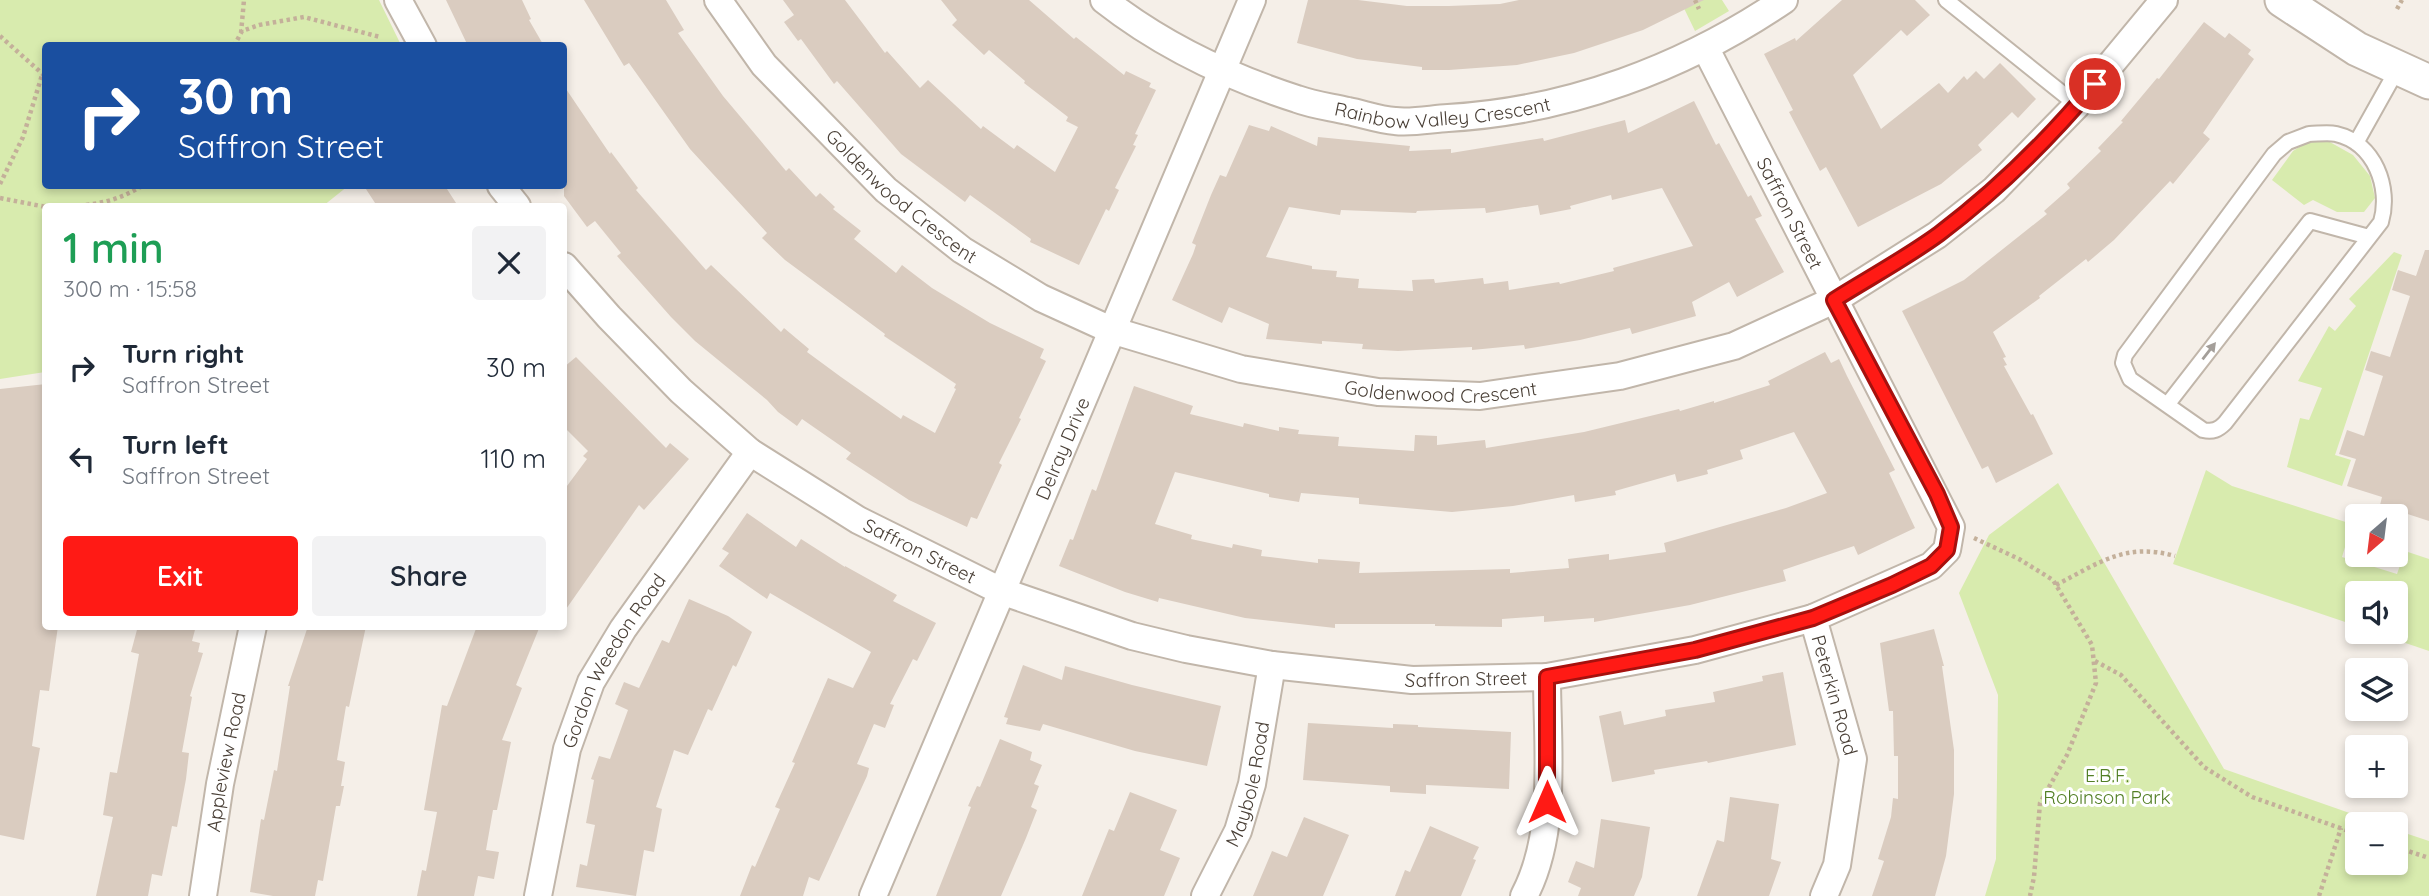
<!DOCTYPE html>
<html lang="en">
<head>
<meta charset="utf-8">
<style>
  :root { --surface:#fff; --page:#f2f2f3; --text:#1f2937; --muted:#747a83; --accent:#ff1a15 }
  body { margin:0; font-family:Quicksand,sans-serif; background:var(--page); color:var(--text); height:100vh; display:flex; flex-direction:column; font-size:26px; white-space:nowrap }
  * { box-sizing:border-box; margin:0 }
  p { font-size:23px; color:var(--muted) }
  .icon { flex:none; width:38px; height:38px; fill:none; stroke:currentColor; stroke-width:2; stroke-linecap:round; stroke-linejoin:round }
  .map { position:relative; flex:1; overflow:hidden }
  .details { position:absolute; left:42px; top:203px; width:525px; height:427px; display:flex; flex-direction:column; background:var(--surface); border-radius:7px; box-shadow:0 4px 10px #0003 }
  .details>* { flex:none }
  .hud { position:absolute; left:42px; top:42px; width:525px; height:147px; border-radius:7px; box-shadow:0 4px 10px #0003; background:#1a4fa0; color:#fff; overflow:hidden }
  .needle { width:46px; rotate:208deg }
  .tools { position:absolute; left:2345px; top:504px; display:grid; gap:14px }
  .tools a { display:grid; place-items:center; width:63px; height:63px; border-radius:7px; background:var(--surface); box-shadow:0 4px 10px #0003; font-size:35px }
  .pin { position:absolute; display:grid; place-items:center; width:60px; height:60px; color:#fff; margin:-30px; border:4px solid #fff; border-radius:50%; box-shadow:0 2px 7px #0007 }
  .me { position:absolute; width:77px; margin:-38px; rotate:0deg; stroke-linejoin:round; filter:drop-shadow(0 0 5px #0008) }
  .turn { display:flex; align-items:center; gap:24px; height:147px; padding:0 21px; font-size:32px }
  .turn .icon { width:91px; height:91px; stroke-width:2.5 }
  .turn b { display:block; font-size:49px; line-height:60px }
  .round { display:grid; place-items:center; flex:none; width:74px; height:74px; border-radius:7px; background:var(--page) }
  .overview { display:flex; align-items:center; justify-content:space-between; height:119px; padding:0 21px }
  h1 { font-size:42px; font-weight:600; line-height:52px; color:#1e9e55 }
  .action { display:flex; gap:14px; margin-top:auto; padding:14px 21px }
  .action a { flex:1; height:80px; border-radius:7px; background:var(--accent); color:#fff; font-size:28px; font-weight:600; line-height:80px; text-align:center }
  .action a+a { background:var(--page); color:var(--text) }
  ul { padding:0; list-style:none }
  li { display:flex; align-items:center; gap:21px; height:91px; padding:0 21px }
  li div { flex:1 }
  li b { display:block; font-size:26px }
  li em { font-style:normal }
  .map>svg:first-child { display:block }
  .green { fill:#d8ebae }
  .building { fill:#daccc0; fill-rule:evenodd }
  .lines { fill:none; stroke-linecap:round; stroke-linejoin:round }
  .service-casing { stroke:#c1b6aa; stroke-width:18 }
  .minor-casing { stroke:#c1b6aa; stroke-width:30 }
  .tertiary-casing { stroke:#c1b6aa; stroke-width:37 }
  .path { stroke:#c4b09a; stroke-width:4.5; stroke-dasharray:3.5 3.5; stroke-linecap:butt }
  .service { stroke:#fff; stroke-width:14 }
  .minor { stroke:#fff; stroke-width:26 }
  .tertiary { stroke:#fff; stroke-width:33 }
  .oneway { fill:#a49f9a }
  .route-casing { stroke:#a6110e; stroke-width:18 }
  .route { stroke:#ff1a15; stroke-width:12 }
  .labels { text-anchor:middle; stroke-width:6; stroke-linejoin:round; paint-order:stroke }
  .street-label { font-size:19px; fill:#493f36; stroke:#fff }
  .park-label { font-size:19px; fill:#527f25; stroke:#fff }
</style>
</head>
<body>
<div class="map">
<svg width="2429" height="896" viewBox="0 0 2429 896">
  <rect width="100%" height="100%" fill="#f5efe8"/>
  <path class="green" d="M0,0H379L401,45L46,46V186H348L323,206H46L45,372L0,379Z
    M1680,0H1722L1729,11L1695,31Z
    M2310,140L2328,141L2353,155L2370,176L2375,198L2364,212H2337L2313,200L2304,205L2272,180L2293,151Z
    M2394,252L2402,255L2335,455L2351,460L2342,486L2287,467L2300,418L2309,420L2322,388L2298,381L2329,326L2335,331L2356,306L2349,299Z
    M2206,470L2232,486L2352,524L2342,557L2397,574L2405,551L2429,559V651L2373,632H2396V593H2357V626L2173,564Z
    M2058,483L2224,769L2381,824H2357V863H2396V830L2429,841V896H1985L1996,859L1998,695L1959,593L1989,535Z"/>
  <path class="building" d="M446,0H522L531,19L529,20L544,46H468Z
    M584,0H666L684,30L678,33L723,96L786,171L789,168L816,197L820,193L835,207L833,209L861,231L854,239L896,273L902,265L932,288L990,323L1044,349L1040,358L1046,361L1019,418L1021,419L999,463L1002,465L977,519L971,517L967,527L909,500L846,459L851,453L802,419L797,426L778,412L767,400L695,341L671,317L617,256L621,253L595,221L587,227L564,196V86L610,154L611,152L638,188L636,190L706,270L711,265L781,332L784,328L809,349L807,352L841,377L901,419L903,415L935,433L956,389L954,388L956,384L884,336L885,334L785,260L762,238L767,233L690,149L629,63L624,66Z
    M783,0H845L885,53L887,51L920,88L928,80L981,129L983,126L1014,149L1017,145L1055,172L1078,127L1066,121L1068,117L1024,83L1025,81L989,50L984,55L952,25L957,20L941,0H1029L1074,39L1076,37L1124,75L1126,71L1151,83L1149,87L1156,90L1135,134L1138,135L1133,145L1136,146L1115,188L1119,190L1109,211L1106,209L1079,265L1030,242L1031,239L970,195L965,202L901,154L837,81L834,84L801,39L798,41L784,22L794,15Z
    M1308,0H1358L1407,6H1449L1500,4L1519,0H1704L1643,30L1574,53L1517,65L1449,70H1422V67L1357,59L1297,43Z
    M1842,0H1915L1930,15L1907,36L1901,30L1853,75L1881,129L1939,83L1948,93L1964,76L1967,80L1976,71L1984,79L2000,63L2036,99L2018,118L2012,112L1978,145L1982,150L1941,184L1858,227L1826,167L1820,171L1789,112L1793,110L1764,54L1795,38L1796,41Z
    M2204,22L2225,38L2229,33L2251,50L2248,54L2254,59L2203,133L2210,139L2173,184L2170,181L2114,240L2088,262L2086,259L2039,296L2040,298L1993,332L2006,357L2003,358L2007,365L2004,366L2031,415L2033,414L2053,454L1996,483L1988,466L1982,469L1902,311L1964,280L2047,214L2044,211L2070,188L2067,184L2101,151L2098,148L2123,122L2121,121L2157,78L2159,79Z
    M1694,101L1716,145L1719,143L1748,197L1751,195L1762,216L1755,219L1784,272L1737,297L1729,282L1692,302L1696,316L1632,334L1630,328L1580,340L1525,349L1524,345L1472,350V347L1398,351L1362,349L1363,344L1322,341V344L1266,339L1269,324L1229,307L1222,323L1172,300L1193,254L1196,245L1192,243L1211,195L1220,175L1226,177L1249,125L1269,131L1271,126L1317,146L1318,137L1410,146L1409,151L1451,149V153L1543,138L1544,141L1625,120L1628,133ZM1662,188L1693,246L1613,268L1614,271L1560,284L1559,282L1509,290L1508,281L1484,284L1483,278L1435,283L1434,279L1412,280L1413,291L1358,288L1359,279L1336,277L1337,271L1312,269V266L1266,257L1289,207L1340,215L1341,210L1416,213L1417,211L1485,208L1486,213L1538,205L1540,215L1571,209L1570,206L1611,195L1612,200Z
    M364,186H445L458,206H377Z
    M2425,250H2429V521L2380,505L2382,497L2347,486L2356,459L2339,454L2347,430L2364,436L2383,376L2365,370L2371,351L2390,357L2410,296L2392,290L2398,270L2416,276Z
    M1825,352L1831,363L1839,359L1847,376L1895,470L1889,473L1915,528L1858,555L1854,546L1783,570L1786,581L1690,605L1594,622V618L1544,622V616L1502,619V627L1435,626V624H1335V628L1245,618L1159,598L1158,602L1125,592L1059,566L1070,539L1073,540L1092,489L1096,491L1134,386L1193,406L1190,414L1243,427L1244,423L1279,431V427L1299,430L1298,434L1339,437L1338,446L1414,451L1415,435L1437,436V445L1485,440L1486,448L1584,432L1679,409L1680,411L1714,401V403L1770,385L1768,381ZM1794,432L1827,493L1786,508L1664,543L1666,552L1609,560V554L1568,559L1569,568L1510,573V569L1359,573L1360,562L1318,559V563L1261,556L1262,550L1233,544L1232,548L1191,539L1192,535L1155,524L1175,472L1269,494V497L1299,502L1301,493L1359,498V504L1452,512L1513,506L1574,495L1575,502L1616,495L1615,491L1675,474L1677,482L1708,474L1707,470L1743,459L1740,450Z
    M576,357L666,448L670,443L689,459L644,510L639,505L564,612V490L587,459L583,456L588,451L564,427V367Z
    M46,384V626H58L49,691L40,690L32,746L40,748L24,840L0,835V389Z
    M747,513L796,547L801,539L845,567V566L897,595L893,601L936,623L917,661L913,659L890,704L894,705L885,728L874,724L857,764L869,768L867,776L819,881L809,877L803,896H740L752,865L755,867L780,809L775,807L795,763L792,762L828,678L853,688L871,652L770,593L767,599L719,566L729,553L722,549Z
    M689,599L728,616L752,632L736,667L733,665L712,711L708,709L688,755L674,750L656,807L662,809L654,852L644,850L636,896L576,887L580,864L587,866L595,825L586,823L594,780L591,779L599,756L610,759L628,710L615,704L624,682L639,688L662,640L669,643Z
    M138,626H196L192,641L200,643L198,652L203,653L190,696L192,697L182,752L189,753L186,779L177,827L172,826L162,876L152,874L148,896H96L113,817L103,815L110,772L117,773L139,654L131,652Z
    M308,626H366L349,707L346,706L337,760L345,762L341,786H344L340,806H336L323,881L318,880L315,896H273L250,892L261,819L264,820L274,770L277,771L290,686H288Z
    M477,626H540L516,685L522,688L502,740L511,742L497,810H493L486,850L499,852L494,879L478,876L474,896H417L422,870L426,871L437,812L424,810L442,705L447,706Z
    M1934,629L1944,666H1942L1954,750V794L1946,856L1935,896H1872L1884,861L1878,859L1891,817L1893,798L1898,799V756H1894L1893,711H1889L1880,643Z
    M1023,665L1062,680L1065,666L1132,685L1221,706L1207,766L1135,751L1043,724L1040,731L1006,724L1008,718L1004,717Z
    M1783,672L1796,745L1708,763L1707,761L1654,770L1655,774L1612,782L1599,716L1621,711L1624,725L1666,716L1665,710L1715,702L1713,692L1763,681L1762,676Z
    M1308,723L1393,728V724L1418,725V727L1511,732L1509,789L1426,785V794L1390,792V786L1303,780Z
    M1000,739L1032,752L1030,760L1042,765L1034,784L1039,786L1031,807L1037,810L1026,838L1001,896H936L971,807L968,806L977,786L980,787Z
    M1130,792L1177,810L1160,850L1180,858L1164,896H1082L1109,829L1114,831Z
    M1730,797L1779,804L1771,859L1781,862L1769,896H1697L1717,840L1724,842Z
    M1304,817L1349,835L1323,896H1253L1272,851L1287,857Z
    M1601,819L1650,827L1642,877L1634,896H1578L1581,888L1568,882L1576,861L1594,868Z
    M1430,826L1479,847L1473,859L1476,860L1461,896H1395L1405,870L1410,872Z"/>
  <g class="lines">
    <defs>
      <path id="service" d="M1946,0L2077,105
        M2309,134C2317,134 2328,132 2336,134C2375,143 2391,188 2381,222L2225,423C2218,430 2213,432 2203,430L2130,379L2123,363L2125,355L2274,154L2288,142Z
        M2356,143L2398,68
        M2167,405L2310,221L2369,237"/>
      <g id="minor">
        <path d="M398,0L423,46"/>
        <path id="s1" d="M718,0L764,65L886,190L962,250L1041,298L1111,330L1241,369L1378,392L1480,396L1620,376L1734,346L1834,300L1937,235L1994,190L2077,105L2164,0"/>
        <path id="s2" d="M1104,0C1160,44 1229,77 1297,99C1313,105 1331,107 1348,111C1363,114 1380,120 1395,121C1412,123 1431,119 1448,118C1568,111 1684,68 1784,0"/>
        <path d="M501,186L517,206"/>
        <path id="s3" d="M564,266L609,317L681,391L750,452L858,520L1001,591L1132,636L1186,649L1272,665L1412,680L1547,677L1695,650L1813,618L1931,566L1947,550L1951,527L1705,47"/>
        <path id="s4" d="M1813,618L1853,759L1837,865L1824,896"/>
        <path id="s5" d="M203,896L220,784L253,626"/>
        <path id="s6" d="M538,896L567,749L591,682L623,629L750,452"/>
        <path id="s7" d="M873,896L1252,0"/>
        <path id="s8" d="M1205,896L1238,831L1252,784L1272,665"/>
        <path d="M1524,896C1558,832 1547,747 1547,677"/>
      </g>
      <path id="tertiary" d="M2282,0L2357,49L2429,82"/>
    </defs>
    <use href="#service" class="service-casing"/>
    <use href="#minor" class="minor-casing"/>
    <use href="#tertiary" class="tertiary-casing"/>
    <path class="path" d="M1695,0L1699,9
      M2397,9L2402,0
      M241,33L244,0
      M0,36L46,77
      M234,46L242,31L259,25L304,17L380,37
      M0,184L23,137L42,75
      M0,198L46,207
      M65,206C93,206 118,201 142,186
      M1974,538L2019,559L2053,580L2092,645L2096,683L2067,755L2040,803L2034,877L2030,896
      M2056,585C2099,563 2125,542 2175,556
      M2095,661L2121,675L2204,767L2252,797L2357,834
      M2396,847L2429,858
      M2319,896L2341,828"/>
    <use href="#service" class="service"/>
    <use href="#minor" class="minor"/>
    <use href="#tertiary" class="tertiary"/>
  </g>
  <defs><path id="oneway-solid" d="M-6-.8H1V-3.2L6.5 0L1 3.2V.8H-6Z" transform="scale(1.75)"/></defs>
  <use class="oneway" href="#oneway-solid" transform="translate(2209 351) rotate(-52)"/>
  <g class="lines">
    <defs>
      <path id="route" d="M1547,802V677L1695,650L1813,618L1892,585L1931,566L1947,550L1951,527L1937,494L1834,300C1869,278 1906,258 1939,234C1996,191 2049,139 2095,84"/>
    </defs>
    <use href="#route" class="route-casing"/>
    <use href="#route" class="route"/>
  </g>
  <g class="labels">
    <g class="street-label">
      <text dy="7" stroke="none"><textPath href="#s2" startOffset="366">Rainbow Valley Crescent</textPath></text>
      <text dy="7" stroke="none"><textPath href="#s1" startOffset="270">Goldenwood Crescent</textPath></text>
      <text transform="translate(1790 213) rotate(63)" y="7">Saffron Street</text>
      <text dy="7" stroke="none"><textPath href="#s1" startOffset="858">Goldenwood Crescent</textPath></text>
      <text dy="7" stroke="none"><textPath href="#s7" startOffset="486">Delray Drive</textPath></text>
      <text dy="7" stroke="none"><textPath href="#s3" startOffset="460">Saffron Street</textPath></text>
      <text dy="7" stroke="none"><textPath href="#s6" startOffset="250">Gordon Weedon Road</textPath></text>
      <text dy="7" stroke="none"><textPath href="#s3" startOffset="1027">Saffron Street</textPath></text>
      <text dy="7" stroke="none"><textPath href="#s4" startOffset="80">Peterkin Road</textPath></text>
      <text dy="7" stroke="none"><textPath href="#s5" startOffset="136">Appleview Road</textPath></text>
      <text dy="7" stroke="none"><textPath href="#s8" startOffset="121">Maybole Road</textPath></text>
    </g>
    <g class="park-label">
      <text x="2107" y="782">E.B.F.<tspan x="2107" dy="22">Robinson Park</tspan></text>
    </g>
  </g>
</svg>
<div class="tools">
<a><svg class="needle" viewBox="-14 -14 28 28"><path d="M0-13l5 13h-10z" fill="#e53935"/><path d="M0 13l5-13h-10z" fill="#747a83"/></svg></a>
<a><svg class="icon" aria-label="sound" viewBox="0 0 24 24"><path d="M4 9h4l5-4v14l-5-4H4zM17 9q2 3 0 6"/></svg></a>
<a><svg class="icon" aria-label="layers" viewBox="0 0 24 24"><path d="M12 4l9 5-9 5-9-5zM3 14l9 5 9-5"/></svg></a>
<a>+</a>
<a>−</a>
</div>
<div class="pin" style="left:2095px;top:84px;background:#d93025"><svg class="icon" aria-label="arrive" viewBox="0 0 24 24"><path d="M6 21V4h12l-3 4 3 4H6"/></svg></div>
<svg class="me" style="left:1547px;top:802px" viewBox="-20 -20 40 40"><path d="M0-17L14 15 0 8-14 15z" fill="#ff1a15" stroke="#fff" stroke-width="4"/></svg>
<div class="hud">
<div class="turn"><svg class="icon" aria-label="right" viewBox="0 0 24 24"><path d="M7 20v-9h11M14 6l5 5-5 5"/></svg><div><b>30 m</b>Saffron Street</div></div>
</div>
<section class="details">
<div class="overview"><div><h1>1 min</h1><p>300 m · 15:58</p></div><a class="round"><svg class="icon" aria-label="close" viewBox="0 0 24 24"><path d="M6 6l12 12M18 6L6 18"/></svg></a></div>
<ul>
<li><svg class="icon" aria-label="right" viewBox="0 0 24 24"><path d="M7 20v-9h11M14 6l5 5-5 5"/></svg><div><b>Turn right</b><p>Saffron Street</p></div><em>30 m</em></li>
<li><svg class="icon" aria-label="left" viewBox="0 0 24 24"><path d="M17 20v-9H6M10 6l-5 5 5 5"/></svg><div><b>Turn left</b><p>Saffron Street</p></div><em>110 m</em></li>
</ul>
<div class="action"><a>Exit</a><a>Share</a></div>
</section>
</div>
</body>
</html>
